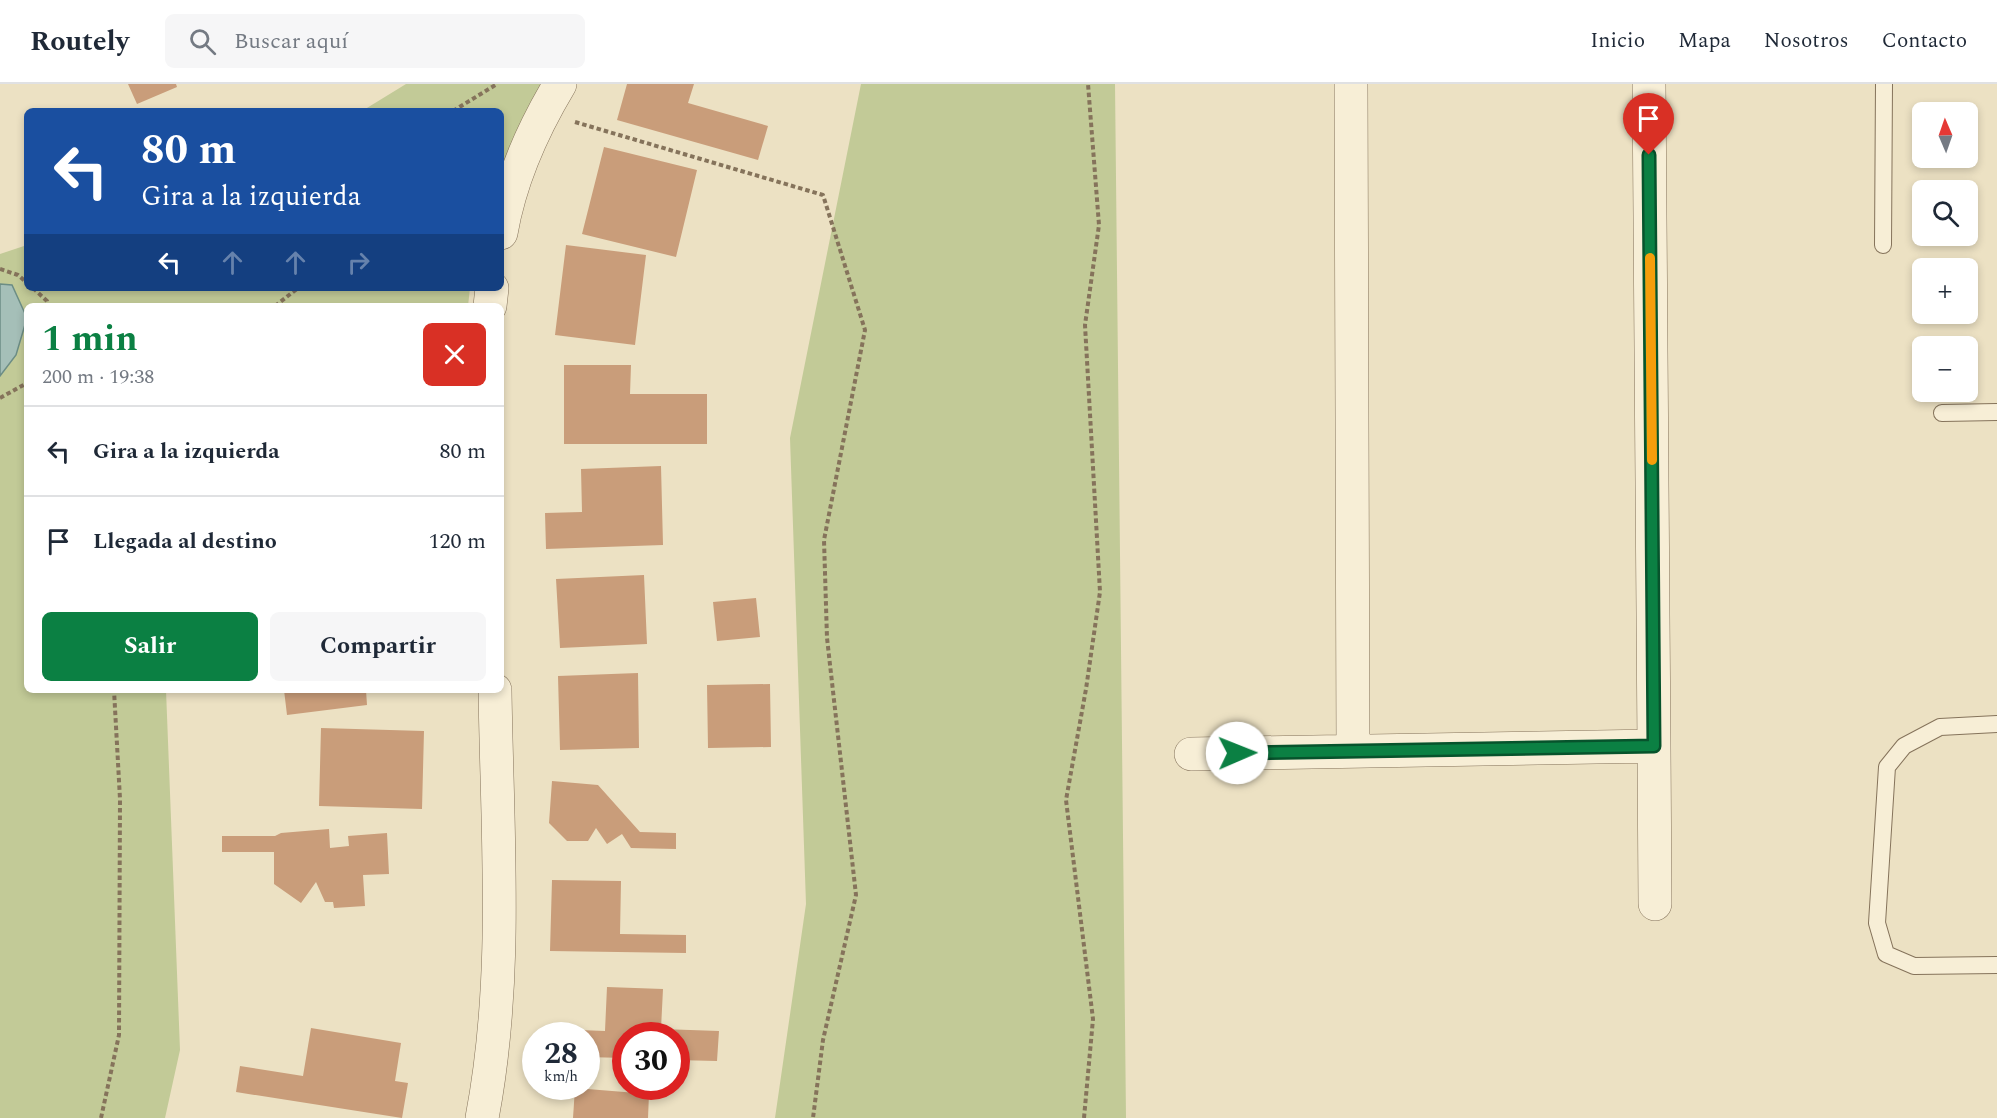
<!DOCTYPE html>
<html lang="es">
<head>
<meta charset="utf-8">
<style>
  :root { --surface:#fff; --page:#f6f6f7; --text:#1f2937; --muted:#747a83; --line:#e0e1e3; --accent:#0b8043 }
  body { margin:0; font-family:Spectral,serif; background:var(--page); color:var(--text); height:100vh; display:flex; flex-direction:column; font-size:22px; white-space:nowrap }
  * { box-sizing:border-box; margin:0 }
  p { font-size:20px; color:var(--muted) }
  .icon { flex:none; width:33px; height:33px; fill:none; stroke:currentColor; stroke-width:2; stroke-linecap:round; stroke-linejoin:round }
  .map { position:relative; flex:1; overflow:hidden }
  .sheet { position:absolute; left:24px; top:219px; width:480px; height:390px; display:flex; flex-direction:column; background:var(--surface); border-radius:9px; box-shadow:0 3px 9px #0003 }
  .sheet>* { flex:none }
  .top-card { position:absolute; left:24px; top:24px; width:480px; height:183px; border-radius:9px; box-shadow:0 3px 9px #0003; background:#1a4fa0; color:#fff; overflow:hidden }
  .needle { width:39px; rotate:358deg }
  .controls { position:absolute; left:1912px; top:18px; display:grid; gap:12px }
  .controls a { display:grid; place-items:center; width:66px; height:66px; border-radius:9px; background:var(--surface); box-shadow:0 3px 9px #0003; font-size:30px }
  .speed { position:absolute; left:522px; top:938px; display:flex; gap:12px; font-size:30px; font-weight:700; text-align:center }
  .speed>* { display:grid; place-content:center; width:78px; height:78px; border-radius:50%; background:var(--surface); box-shadow:0 3px 9px #0003; line-height:1 }
  .speed small { font-size:15px; font-weight:400 }
  .speed .limit { border:9px solid #d22; background:#fff; color:#111 }
  .pin { position:absolute; display:grid; place-items:center; width:51px; height:51px; color:#fff; margin:-62px -26px; border-radius:50% 50% 50% 0; rotate:-45deg; box-shadow:0 0 6px #0007 }
  .pin .icon { rotate:45deg }
  .me { position:absolute; width:66px; margin:-33px; rotate:89deg; stroke-linejoin:round; filter:drop-shadow(0 0 4px #0008) }
  .turn { display:flex; align-items:center; gap:21px; height:126px; padding:0 18px; font-size:27px }
  .turn .icon { width:78px; height:78px; stroke-width:2.5 }
  .turn b { display:block; font-size:42px; line-height:51px }
  .lanes { display:flex; align-items:center; height:57px; padding:0 18px; background:#0003; justify-content:center; gap:30px; direction:ltr }
  .lanes .off { opacity:.35 }
  .round { display:grid; place-items:center; flex:none; width:63px; height:63px; border-radius:9px; background:var(--page) }
  .head { display:flex; align-items:center; justify-content:space-between; height:102px; padding:0 18px }
  h1 { font-size:36px; font-weight:700; line-height:45px; color:var(--accent) }
  .button { display:flex; gap:12px; margin-top:auto; padding:12px 18px }
  .button a { flex:1; height:69px; border-radius:9px; background:var(--accent); color:#fff; font-size:24px; font-weight:700; line-height:69px; text-align:center }
  .button a+a { background:var(--page); color:var(--text) }
  ul { padding:0; list-style:none }
  li { display:flex; align-items:center; gap:18px; height:90px; padding:0 18px; border-top:2px solid var(--line) }
  li div { flex:1 }
  li b { display:block; font-size:22px }
  li em { font-style:normal }
  header { display:flex; align-items:center; gap:36px; box-sizing:border-box; height:84px; padding:0 30px; background:var(--surface); border-bottom:2px solid var(--line) }
  header strong { font-size:28px }
  nav { display:flex; gap:33px; margin-inline-start:auto; font-size:21px }
  .search { width:420px; height:54px; background:var(--page); display:flex; align-items:center; gap:15px; box-sizing:border-box; padding:0 21px; border-radius:9px; color:var(--muted); font-size:22px }
  .map>svg:first-child { display:block }
  .green { fill:#c2ca97 }
  .water { fill:#a5bfb8; stroke:#6c8d85; stroke-width:1.5 }
  .building { fill:#c99d7a }
  .lines { fill:none; stroke-linecap:round; stroke-linejoin:round }
  .service-casing { stroke:#85735b; stroke-width:18 }
  .minor-casing { stroke:#85735b; stroke-width:34 }
  .path { stroke:#85735b; stroke-width:4; stroke-dasharray:4.5 3; stroke-linecap:butt }
  .service { stroke:#f7eed6; stroke-width:16 }
  .minor { stroke:#f7eed6; stroke-width:33 }
  .route-casing { stroke:#07532c; stroke-width:15 }
  .route { stroke:#0b8043; stroke-width:10 }
  .slow { stroke:#f59e0b; stroke-width:10 }
</style>
</head>
<body>
<header>
<strong>Routely</strong>
<div class="search"><svg class="icon" aria-label="search" viewBox="0 0 24 24"><circle cx="10" cy="10" r="6"/><path d="M15 15l6 6"/></svg>Buscar aquí</div>
<nav><a>Inicio</a><a>Mapa</a><a>Nosotros</a><a>Contacto</a></nav>
</header>
<div class="map">
<svg width="1997" height="1034" viewBox="0 0 1997 1034">
  <rect width="100%" height="100%" fill="#ece1c3"/>
  <path class="green" d="M406,0H548L501,87V27H362Z
    M861,0H1115L1126,1034H775L806,820L790,354Z
    M27,161V204H470L468,222H27V606H166L180,966L165,1034H0V170Z"/>
  <path class="water" d="M0,200L12,201L27,234L16,271L0,292Z"/>
  <path class="building" d="M128,0H176L177,3L137,20Z
    M627,0H694L688,19L768,42L758,76L617,36Z
    M604,63L697,86L676,173L582,150Z
    M566,161L646,171L635,261L555,251Z
    M564,281H631L630,310H707V360H564Z
    M661,382L663,461L546,465L545,429L582,428L581,385Z
    M644,491L647,560L560,564L556,495Z
    M756,514L760,553L717,557L713,518Z
    M638,589L639,664L560,666L558,592Z
    M770,600L771,663L708,664L707,601Z
    M284,606H366L367,621L287,631Z
    M321,644L424,647L422,725L319,722Z
    M552,697L598,701L640,748L676,749V765L631,764L622,750L607,760L596,744L588,757H567L549,739Z
    M329,745L330,764L349,762L348,752L387,749L389,790L363,791L365,822L334,824L333,818H325L316,798L301,819L274,800V768H222V752H275L281,749Z
    M552,796L621,797L620,850L686,851V869L550,867Z
    M607,903L663,905L661,945L719,947L717,977L676,976V951H626V974L586,973V951H553V945L605,947Z
    M311,944L401,959L395,997L408,999L402,1034L236,1008L240,982L303,992Z
    M575,1004L649,1010L648,1034H573Z"/>
  <g class="lines">
    <defs>
      <path id="service" d="M1883,161L1884,0
        M1942,329L1997,328
        M1997,640L1940,643L1904,662L1887,683L1877,839L1886,870L1914,882L1997,881"/>
      <path id="minor" d="M1351,0L1353,667
        M501,149C510,97 533,45 560,0
        M490,222L492,204
        M1654,662L1655,820
        M1191,670L1654,662L1649,0
        M482,1034C509,893 497,749 495,606"/>
    </defs>
    <use href="#service" class="service-casing"/>
    <use href="#minor" class="minor-casing"/>
    <path class="path" d="M453,27L497,0
      M575,38L823,111L865,246L824,456L827,554L856,811L823,956L813,1034
      M0,185L18,191L27,199
      M33,204L47,217L48,222
      M275,222L298,204
      M0,314L27,299
      M101,1034L119,951L120,715L114,606
      M1084,1034L1093,935L1066,716L1086,605L1100,508L1085,241L1099,141L1088,0"/>
    <use href="#service" class="service"/>
    <use href="#minor" class="minor"/>
  </g>
  <g class="lines">
    <defs>
      <path id="route" d="M1237,669L1654,662L1649,71"/>
    </defs>
    <use href="#route" class="route-casing"/>
    <use href="#route" class="route"/>
    <path class="slow" d="M1650,174L1652,376"/>
  </g>
</svg>
<div class="controls">
<a><svg class="needle" viewBox="-14 -14 28 28"><path d="M0-13l5 13h-10z" fill="#e53935"/><path d="M0 13l5-13h-10z" fill="#747a83"/></svg></a>
<a><svg class="icon" aria-label="search" viewBox="0 0 24 24"><circle cx="10" cy="10" r="6"/><path d="M15 15l6 6"/></svg></a>
<a>+</a>
<a>−</a>
</div>
<div class="speed"><div>28<small>km/h</small></div><div class="limit">30</div></div>
<div class="pin" style="left:1649px;top:71px;background:#d93025"><svg class="icon" aria-label="arrive" viewBox="0 0 24 24"><path d="M6 21V4h12l-3 4 3 4H6"/></svg></div>
<svg class="me" style="left:1237px;top:669px" viewBox="-20 -20 40 40"><circle r="19" fill="#fff"/><path d="M0-13L10 11 0 6-10 11z" fill="#0b8043"/></svg>
<div class="top-card">
<div class="turn"><svg class="icon" aria-label="left" viewBox="0 0 24 24"><path d="M17 20v-9H6M10 6l-5 5 5 5"/></svg><div><b>80 m</b>Gira a la izquierda</div></div>
<div class="lanes"><svg class="icon" aria-label="left" viewBox="0 0 24 24"><path d="M17 20v-9H6M10 6l-5 5 5 5"/></svg><svg class="icon off" aria-label="ahead" viewBox="0 0 24 24"><path d="M12 20V5M6 11l6-6 6 6"/></svg><svg class="icon off" aria-label="ahead" viewBox="0 0 24 24"><path d="M12 20V5M6 11l6-6 6 6"/></svg><svg class="icon off" aria-label="right" viewBox="0 0 24 24"><path d="M7 20v-9h11M14 6l5 5-5 5"/></svg></div>
</div>
<section class="sheet">
<div class="head"><div><h1>1 min</h1><p>200 m · 19:38</p></div><a class="round" style="background:#d93025;color:#fff"><svg class="icon" aria-label="close" viewBox="0 0 24 24"><path d="M6 6l12 12M18 6L6 18"/></svg></a></div>
<ul>
<li><svg class="icon" aria-label="left" viewBox="0 0 24 24"><path d="M17 20v-9H6M10 6l-5 5 5 5"/></svg><div><b>Gira a la izquierda</b></div><em>80 m</em></li>
<li><svg class="icon" aria-label="arrive" viewBox="0 0 24 24"><path d="M6 21V4h12l-3 4 3 4H6"/></svg><div><b>Llegada al destino</b></div><em>120 m</em></li>
</ul>
<div class="button"><a>Salir</a><a>Compartir</a></div>
</section>
</div>
</body>
</html>
